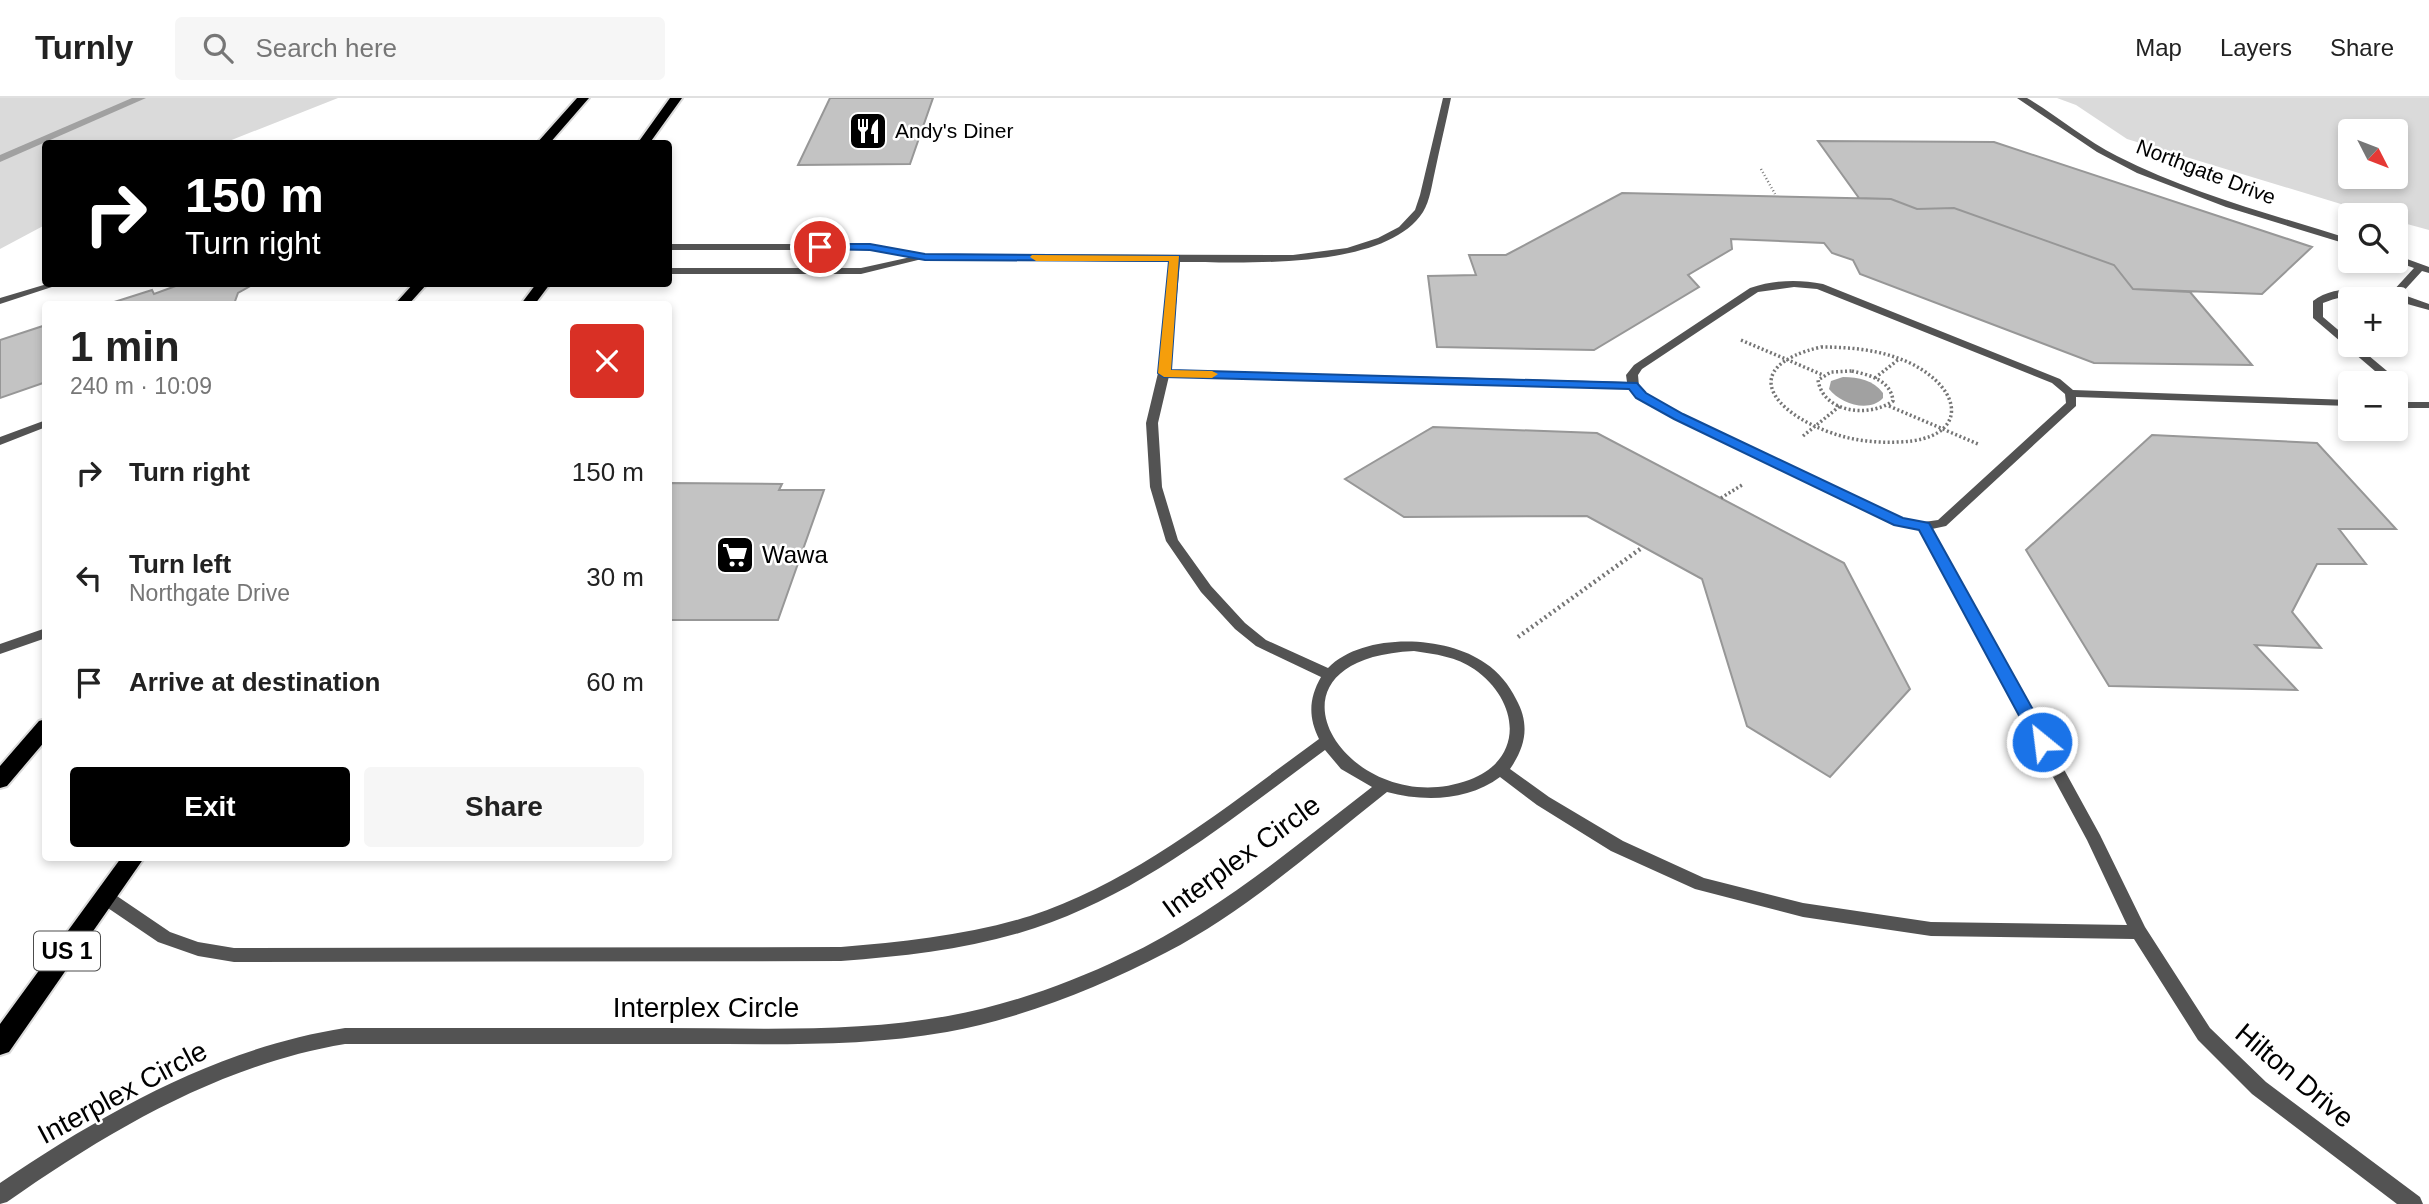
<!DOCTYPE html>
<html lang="en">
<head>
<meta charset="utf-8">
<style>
  :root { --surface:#fff; --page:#f6f6f6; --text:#222; --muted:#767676; --line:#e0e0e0; --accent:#000 }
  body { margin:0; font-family:Helvetica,sans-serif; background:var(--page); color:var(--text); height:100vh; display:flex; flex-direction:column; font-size:26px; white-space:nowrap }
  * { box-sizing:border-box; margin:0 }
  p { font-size:23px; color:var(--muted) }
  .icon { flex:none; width:38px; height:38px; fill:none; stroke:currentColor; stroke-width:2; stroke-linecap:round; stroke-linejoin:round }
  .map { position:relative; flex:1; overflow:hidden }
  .drawer { position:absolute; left:42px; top:203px; width:630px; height:560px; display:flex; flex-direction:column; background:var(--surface); border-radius:7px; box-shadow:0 4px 10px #0003 }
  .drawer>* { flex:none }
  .top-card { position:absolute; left:42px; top:42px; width:630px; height:147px; border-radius:7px; box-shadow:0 4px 10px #0003; background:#000; color:#fff; overflow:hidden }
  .needle { width:46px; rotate:132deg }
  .controls { position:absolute; left:2338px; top:21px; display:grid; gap:14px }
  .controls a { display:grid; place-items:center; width:70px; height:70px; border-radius:7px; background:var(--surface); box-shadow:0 4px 10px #0003; font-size:35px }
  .pin { position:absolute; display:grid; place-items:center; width:60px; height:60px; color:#fff; margin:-30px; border:4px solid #fff; border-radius:50%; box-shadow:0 2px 7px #0007 }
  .me { position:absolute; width:77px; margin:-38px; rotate:331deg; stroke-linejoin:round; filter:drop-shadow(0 0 5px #0008) }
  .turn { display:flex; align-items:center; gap:24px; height:147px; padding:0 28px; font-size:32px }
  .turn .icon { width:91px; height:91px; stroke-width:2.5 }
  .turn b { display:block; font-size:49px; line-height:60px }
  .round { display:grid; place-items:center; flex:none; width:74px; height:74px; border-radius:7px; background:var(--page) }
  .head { display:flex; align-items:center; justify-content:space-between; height:119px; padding:0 28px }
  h1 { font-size:42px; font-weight:700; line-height:52px }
  .button { display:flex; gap:14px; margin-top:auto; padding:14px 28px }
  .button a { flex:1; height:80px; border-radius:7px; background:var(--accent); color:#fff; font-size:28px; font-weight:700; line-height:80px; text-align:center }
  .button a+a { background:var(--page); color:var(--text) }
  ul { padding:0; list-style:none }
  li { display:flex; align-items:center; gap:21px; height:105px; padding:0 28px }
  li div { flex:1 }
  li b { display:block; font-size:26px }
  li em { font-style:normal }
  header { display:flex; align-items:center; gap:42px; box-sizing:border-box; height:98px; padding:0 35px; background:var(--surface); border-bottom:2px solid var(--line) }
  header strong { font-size:33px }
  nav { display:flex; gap:38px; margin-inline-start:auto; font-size:24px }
  .search { width:490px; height:63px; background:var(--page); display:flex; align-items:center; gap:18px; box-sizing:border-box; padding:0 24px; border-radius:7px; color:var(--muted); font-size:26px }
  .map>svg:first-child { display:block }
  .green { fill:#dadada; fill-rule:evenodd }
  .water { fill:#a1a1a1 }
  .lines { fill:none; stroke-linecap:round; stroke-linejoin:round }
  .stream { fill:#a1a1a1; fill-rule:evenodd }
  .building { fill:#c3c3c3; stroke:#979797; stroke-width:2 }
  .trunk-casing { stroke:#dbdbdb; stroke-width:4 }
  .path-far2 { stroke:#757575; stroke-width:2.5; stroke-dasharray:1 2.5; stroke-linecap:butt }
  .path-far1 { stroke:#757575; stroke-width:3.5; stroke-dasharray:2 2.5; stroke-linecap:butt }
  .path { stroke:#757575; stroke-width:4.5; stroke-dasharray:2 3.5; stroke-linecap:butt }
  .service { fill:#535353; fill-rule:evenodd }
  .trunk { fill:#000; fill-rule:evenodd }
  .route { fill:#1a73e8; stroke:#114b97; stroke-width:2 }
  .slow { fill:#f59e0b }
  .labels { text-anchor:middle; stroke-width:5; stroke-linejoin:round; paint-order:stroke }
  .far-poi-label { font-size:21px; fill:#000; stroke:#fff; text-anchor:start }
  .far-street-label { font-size:21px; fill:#000; stroke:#fff }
  .shield { fill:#fff; stroke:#4c4c4c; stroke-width:2 }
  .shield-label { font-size:23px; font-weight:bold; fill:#000 }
  .poi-label { font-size:24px; fill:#000; stroke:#fff; text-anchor:start }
  .near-street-label { font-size:28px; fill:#000; stroke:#fff }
</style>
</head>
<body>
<header>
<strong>Turnly</strong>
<div class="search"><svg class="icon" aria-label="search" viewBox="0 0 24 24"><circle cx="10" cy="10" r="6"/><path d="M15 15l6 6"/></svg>Search here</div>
<nav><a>Map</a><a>Layers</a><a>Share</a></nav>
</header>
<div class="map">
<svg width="2429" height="1106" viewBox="0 0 2429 1106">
  <rect width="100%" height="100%" fill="#fff"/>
  <path class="green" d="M0,0H338L224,45L46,46L45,127L0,151Z
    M2057,0H2429V132L2396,123V117H2377L2127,41L2076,7ZM2350,33H2396V79H2350Z"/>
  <path class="water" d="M1843,279C1859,279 1873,282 1883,295V300C1869,315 1841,306 1829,291L1831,283Z"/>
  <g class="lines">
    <path class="stream" d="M132,0H146L0,64V57Z"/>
  </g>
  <path class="building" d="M830,0H933L910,66L798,67Z
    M1818,43L1994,44L2312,149L2262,196L2133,191L2114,167L1954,110L1917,111L1891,101L1859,100Z
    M1622,95L1891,101L1917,111L1954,110L2114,167L2133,191L2190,194L2252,267L2094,265L1860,176L1853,162L1832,155L1824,145L1731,141L1732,151L1688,177L1699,189L1594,252L1437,249L1428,178L1476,177L1469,157H1506Z
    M181,186H254L238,195L234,206H108L152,192L154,196Z
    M46,227V284L0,300V242Z
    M1433,329L1597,335L1844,465L1910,591L1830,679L1747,628L1702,481L1587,418L1404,419L1345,381Z
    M2152,337L2317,345L2396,431H2339L2366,466H2317L2292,514L2321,550L2255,547L2297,592L2109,588L2026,452Z
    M671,385L782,386L779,392H824L778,522H668V391Z"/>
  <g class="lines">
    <defs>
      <path id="trunk" d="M577,0H589L549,46H536Z
        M670,0H682L649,46H637Z
        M413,186H427L409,206H395Z
        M536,186H550L535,206H521Z
        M46,621V642L7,688L0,690V668L39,623Z
        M121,760H144L9,954L0,957V926Z"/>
    </defs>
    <use href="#trunk" class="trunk-casing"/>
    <path class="path-far2" d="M1761,71L1775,96"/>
    <path class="path-far1" d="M1741,242L1823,277
      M1821,249C1851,249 1882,252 1910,265C1965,292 1969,341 1900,344C1877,345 1854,343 1832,335C1773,315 1736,269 1821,249Z
      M1852,273C1869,277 1891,282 1893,303C1869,320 1823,315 1818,282L1831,274Z
      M1875,280L1899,261
      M1889,308L1978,346
      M1803,338L1840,308
      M1721,400L1742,387"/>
    <path class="path" d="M1518,539L1643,449"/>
    <path class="service" d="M1443,0H1451C1446,24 1440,49 1435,73C1432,86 1430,103 1423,114C1385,173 1242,164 1180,164L1170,272L1627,284L1626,277L1634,267L1750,190C1774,182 1798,181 1823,186L2060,281L2073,292L2350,302V308L2076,299V308L1946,428L1932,431L2100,737L2145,829L2210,930L2266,984L2420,1099L2423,1106H2397L2252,996L2198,942L2134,841L1931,838L1803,819L1695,791L1611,753L1537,707L1500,679C1468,703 1424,704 1387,694C1316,750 1247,812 1167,854C1098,890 1023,920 947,934C863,949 776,946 691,946C576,946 460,946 345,946C220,967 110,1032 7,1104L0,1106V1085C105,1014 218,950 345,930C451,930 557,930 663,930C758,930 854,935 948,918C1008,907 1068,886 1124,859C1215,816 1293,750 1372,689L1341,671L1325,652C1234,719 1144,794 1035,830C972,851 907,858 841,863L234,864L198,858L158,844L99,804L97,799L99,794L105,792L111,794L170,834L198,844L234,850L841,849C904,844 969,837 1030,818C1138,782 1228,707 1319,641C1308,619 1309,600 1321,579L1256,548L1235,531L1201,494L1166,443L1150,389L1146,325L1158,275L1170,164L922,161L861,176H668V170H861L911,159L870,152H668V146H870L925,156L1293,157L1347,150L1378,140L1399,129L1415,112L1420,97ZM1794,189L1817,191L2052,285L2065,296L2066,305L1938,422L1924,424L1902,420L1683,317L1645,296L1639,288L1638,277L1642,271L1758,194ZM1169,278L1630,291L1637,300L1675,321L1895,426L1919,431L2087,742L2127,827L1931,824L1803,805L1704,780L1623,743L1549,699L1510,671C1526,648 1530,626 1516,601C1509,587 1499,574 1485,565C1446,537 1363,534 1328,570L1266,542L1245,525L1211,488L1178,442L1162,389L1158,325ZM1414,553C1435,556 1457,559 1474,571C1519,602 1526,661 1469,682C1349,726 1243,561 1414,553Z
      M2017,0H2027C2058,18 2085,42 2117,58C2191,96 2272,116 2350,141V147L2226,109L2137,75L2097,54Z
      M2396,157L2429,169V175L2422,173L2401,196L2429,206V212C2391,202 2362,189 2323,205V219L2350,242V247H2356L2399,283L2401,285L2396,288V285H2389L2313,220V203C2334,187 2367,190 2392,194L2414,170L2394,163Z
      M47,186H61L0,206V200Z
      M2396,304H2429V310H2396Z
      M46,322V329L0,347V339Z
      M46,530V540L0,556V546Z"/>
    <use href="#trunk" class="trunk"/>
  </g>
  <path class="route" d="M820,146H870L925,156L1179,158L1171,272L1637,285L1646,295L1683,316L1903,420L1929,425L2051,644L2048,649H2036L1919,432L1894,427L1674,321L1636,300L1629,291L1164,279L1158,275L1169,163L925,162L870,152L816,151V147Z"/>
  <path class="slow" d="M1032,157L1179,158L1171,272L1212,273L1218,276L1212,280L1164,279L1158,275L1169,163H1036L1030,159Z"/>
  <defs>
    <symbol id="restaurant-square" viewBox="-11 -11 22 22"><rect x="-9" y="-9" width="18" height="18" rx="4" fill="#000" stroke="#fff"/><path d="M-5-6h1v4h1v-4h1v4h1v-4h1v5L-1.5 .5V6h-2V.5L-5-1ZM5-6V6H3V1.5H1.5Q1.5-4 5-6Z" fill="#fff"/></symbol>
    <symbol id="supermarket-square" viewBox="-11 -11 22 22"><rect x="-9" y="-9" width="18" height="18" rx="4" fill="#000" stroke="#fff"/><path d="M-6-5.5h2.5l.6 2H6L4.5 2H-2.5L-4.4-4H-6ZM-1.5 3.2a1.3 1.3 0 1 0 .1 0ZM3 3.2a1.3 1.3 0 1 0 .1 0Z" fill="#fff"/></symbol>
  </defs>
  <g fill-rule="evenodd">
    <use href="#restaurant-square" x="846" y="11" width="44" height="44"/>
    <use href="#supermarket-square" x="713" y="435" width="44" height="44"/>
  </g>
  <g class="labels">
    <g class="far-poi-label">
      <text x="895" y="40">Andy's Diner</text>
    </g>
    <g class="far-street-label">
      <text transform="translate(2206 74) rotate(21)" y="7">Northgate Drive</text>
    </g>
    <rect class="shield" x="34" y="833.5" width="66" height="39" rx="5"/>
    <g class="shield-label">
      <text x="67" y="861">US 1</text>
    </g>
    <g class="poi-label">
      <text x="762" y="465">Wawa</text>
    </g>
    <g class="near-street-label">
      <text transform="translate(1241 758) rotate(-36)" y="10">Interplex Circle</text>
      <text x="706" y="919">Interplex Circle</text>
      <text transform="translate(2295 977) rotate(40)" y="10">Hilton Drive</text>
      <text transform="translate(122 994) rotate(-28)" y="10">Interplex Circle</text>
    </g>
  </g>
</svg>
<div class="controls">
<a><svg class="needle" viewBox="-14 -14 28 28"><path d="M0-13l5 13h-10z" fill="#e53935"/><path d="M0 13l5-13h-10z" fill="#767676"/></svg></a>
<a><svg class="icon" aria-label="search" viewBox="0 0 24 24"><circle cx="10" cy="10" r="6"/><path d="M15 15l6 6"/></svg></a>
<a>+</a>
<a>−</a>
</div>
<div class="pin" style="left:820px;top:149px;background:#d93025"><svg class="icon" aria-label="arrive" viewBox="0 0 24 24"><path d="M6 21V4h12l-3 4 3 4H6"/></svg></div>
<svg class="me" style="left:2042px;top:644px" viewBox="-20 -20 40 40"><circle r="17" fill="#1a73e8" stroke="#fff" stroke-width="3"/><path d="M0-11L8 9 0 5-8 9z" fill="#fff"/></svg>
<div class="top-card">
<div class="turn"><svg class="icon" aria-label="right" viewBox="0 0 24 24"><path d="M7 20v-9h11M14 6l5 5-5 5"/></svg><div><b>150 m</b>Turn right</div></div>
</div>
<section class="drawer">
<div class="head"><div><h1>1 min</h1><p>240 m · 10:09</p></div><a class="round" style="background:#d93025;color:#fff"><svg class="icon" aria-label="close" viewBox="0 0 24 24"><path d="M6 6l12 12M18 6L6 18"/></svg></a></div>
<ul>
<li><svg class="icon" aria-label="right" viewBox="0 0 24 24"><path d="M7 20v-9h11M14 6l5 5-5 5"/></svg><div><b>Turn right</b></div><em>150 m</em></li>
<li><svg class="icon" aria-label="left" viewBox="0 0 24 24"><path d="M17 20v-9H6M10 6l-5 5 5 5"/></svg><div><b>Turn left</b><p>Northgate Drive</p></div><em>30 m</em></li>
<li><svg class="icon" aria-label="arrive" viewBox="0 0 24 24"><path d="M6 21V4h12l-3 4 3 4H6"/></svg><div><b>Arrive at destination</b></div><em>60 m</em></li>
</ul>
<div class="button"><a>Exit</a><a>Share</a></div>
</section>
</div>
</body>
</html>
